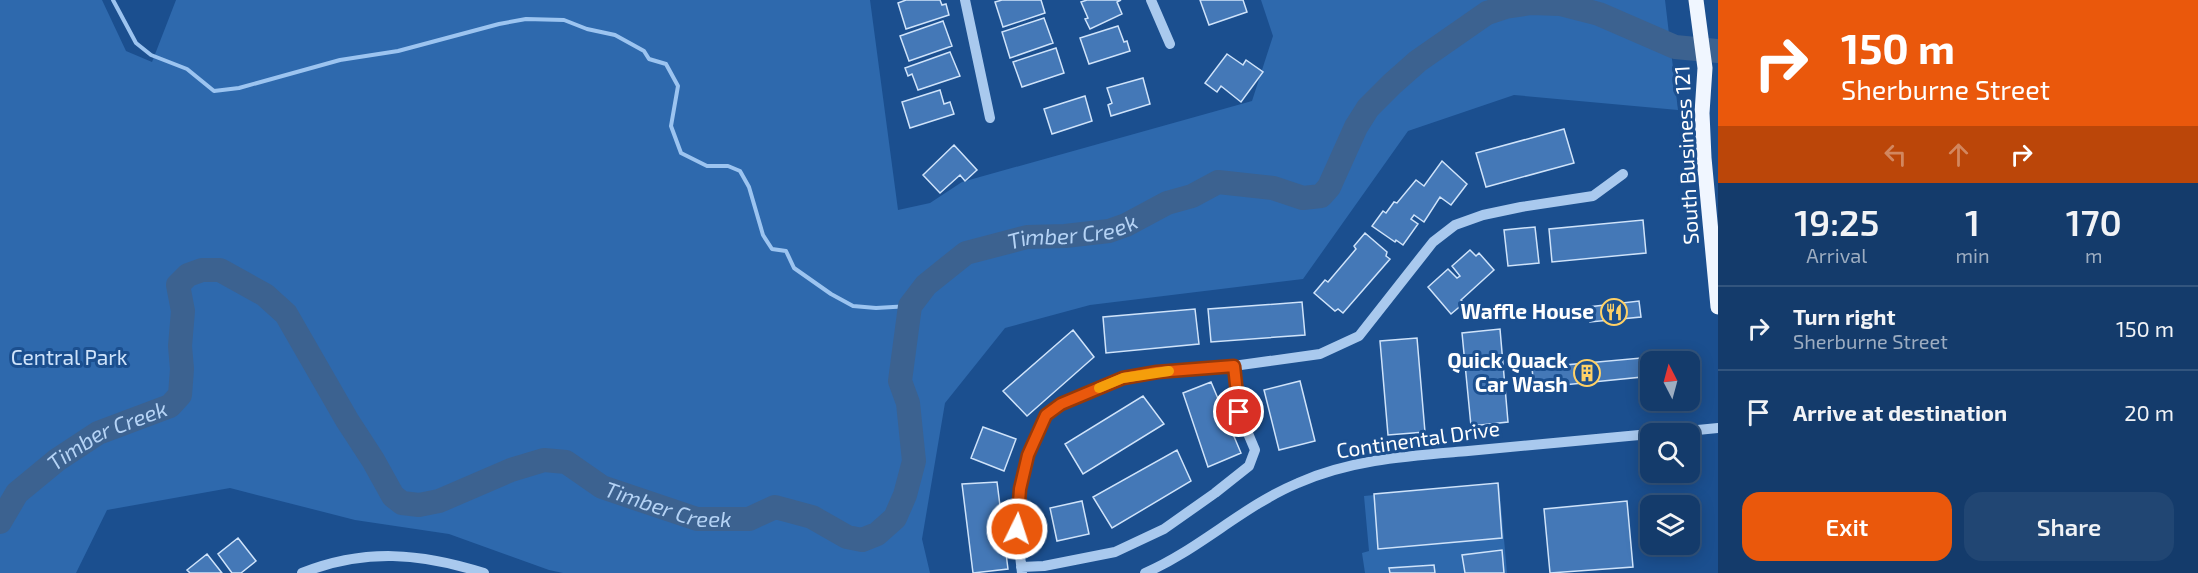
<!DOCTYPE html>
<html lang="en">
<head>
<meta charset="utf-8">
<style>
  :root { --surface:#143b6b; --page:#214673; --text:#f1f3f6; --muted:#9dadc1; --line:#33557e; --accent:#ea580c }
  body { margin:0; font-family:"Exo 2",sans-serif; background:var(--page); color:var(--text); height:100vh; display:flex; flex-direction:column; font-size:22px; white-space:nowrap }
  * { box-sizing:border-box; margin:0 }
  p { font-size:20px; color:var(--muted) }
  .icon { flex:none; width:33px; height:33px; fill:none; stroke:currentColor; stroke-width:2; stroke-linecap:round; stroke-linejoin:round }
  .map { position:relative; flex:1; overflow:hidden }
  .drawer { display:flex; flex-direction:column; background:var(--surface); width:480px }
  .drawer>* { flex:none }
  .guide { background:#ea580c; color:#fff; overflow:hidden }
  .needle { width:39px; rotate:354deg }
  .controls { position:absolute; left:1640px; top:351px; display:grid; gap:12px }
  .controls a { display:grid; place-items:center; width:60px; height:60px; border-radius:12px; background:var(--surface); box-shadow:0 3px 15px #0003,0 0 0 2px var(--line); font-size:30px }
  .pin { position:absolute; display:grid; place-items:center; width:51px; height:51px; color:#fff; margin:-26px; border:3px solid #fff; border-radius:50%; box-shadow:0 2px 6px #0007 }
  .me { position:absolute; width:66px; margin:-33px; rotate:4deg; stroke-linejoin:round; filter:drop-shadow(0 0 4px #0008) }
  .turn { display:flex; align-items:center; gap:21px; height:126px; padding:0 24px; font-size:27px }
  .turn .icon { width:78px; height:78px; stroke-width:2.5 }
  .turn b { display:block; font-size:42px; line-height:51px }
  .lanes { display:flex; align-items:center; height:57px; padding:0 24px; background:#0003; justify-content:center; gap:30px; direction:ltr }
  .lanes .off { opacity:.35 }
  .eta { display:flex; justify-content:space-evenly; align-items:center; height:102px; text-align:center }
  .eta b { font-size:36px; font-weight:600; line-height:42px }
  .primary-button { display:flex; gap:12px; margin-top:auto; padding:12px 24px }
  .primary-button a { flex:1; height:69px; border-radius:18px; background:var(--accent); color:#fff; font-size:24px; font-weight:600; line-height:69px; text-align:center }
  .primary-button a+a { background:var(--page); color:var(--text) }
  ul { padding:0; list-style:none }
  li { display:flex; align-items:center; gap:18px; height:84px; padding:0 24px; border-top:2px solid var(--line) }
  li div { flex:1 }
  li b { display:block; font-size:22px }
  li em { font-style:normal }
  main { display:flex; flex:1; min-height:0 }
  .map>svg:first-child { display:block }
  .green { fill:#2e69ad }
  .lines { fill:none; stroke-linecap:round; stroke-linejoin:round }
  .stream { stroke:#9cc4f0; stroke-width:4 }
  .river { stroke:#3c6290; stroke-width:24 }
  .building { fill:#4478b7; stroke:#cfe3fa; stroke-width:1.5 }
  .minor { stroke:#a9c9ee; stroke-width:10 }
  .major { stroke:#f0f6ff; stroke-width:15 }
  .route-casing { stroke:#983908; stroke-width:15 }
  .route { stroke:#ea580c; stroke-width:10 }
  .slow { stroke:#f59e0b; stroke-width:10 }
  .labels { text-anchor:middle; stroke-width:6; stroke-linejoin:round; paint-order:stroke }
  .street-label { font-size:21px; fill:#fff; stroke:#1b4f8f }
  .poi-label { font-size:21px; font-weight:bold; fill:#fff; stroke:#1b4f8f; text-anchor:end }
  .park-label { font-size:21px; fill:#cfe3fa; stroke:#1b4f8f }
  .water-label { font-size:22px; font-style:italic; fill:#b5d3f5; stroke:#1b4f8f }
</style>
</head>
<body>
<main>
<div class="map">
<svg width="1718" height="573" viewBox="0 0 1718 573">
  <rect width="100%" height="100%" fill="#1b4f8f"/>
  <path class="green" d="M0,0H102L126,51L152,62L176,0H870L898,210L930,203L962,182L1252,101L1273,36L1261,0H1665L1678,110L1514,95L1408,131L1303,279L1090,305L1005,328L945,403L922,539L930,573H563L549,570L449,534L355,520L230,488L107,510L76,573H0Z
    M1499,483L1507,573H1365L1362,553L1369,551L1364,496Z"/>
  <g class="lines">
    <path class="stream" d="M113,0L136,43L151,55L187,69L214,91L239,88L340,60L398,51L499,24L526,19L564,20L587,29L615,35L644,51L649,59L666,64L678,86L671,126L681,153L707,166H728L740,171L749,187L763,235L772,249L786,251L794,268L831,294L853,306L876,308L910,306"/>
    <path class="river" id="s1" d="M0,522L17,493L57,460L98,433L170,406L180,395L182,369L180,346L183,311L178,285L188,275L202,270H220L265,295L286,314L347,420L373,460L393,496L402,503L419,505L439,501L511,470L544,460L566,462L602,487L697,519H749L775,507L812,517L847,537L862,540L877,534L895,518L905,495L914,461L908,403L900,381L910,306L926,285L966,253L1027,237L1065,236L1109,231L1126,225L1167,203L1192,196L1218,182L1273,188L1303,198L1321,196L1329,187L1356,127L1368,108L1392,84L1418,61L1487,13L1505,7L1531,3L1560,4L1599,14L1675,47L1718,51"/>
  </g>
  <path class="building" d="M906,0H940L942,5L946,4L949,15L906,29L898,3Z
    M1002,0H1041L1045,13L1003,27L995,2Z
    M1087,0H1121L1117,2L1122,14L1090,29L1085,19L1088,18L1081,2Z
    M1200,0H1243L1247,12L1209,25Z
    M1044,18L1053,43L1010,58L1002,32Z
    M943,21L952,46L909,61L900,36Z
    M1118,26L1124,42L1127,41L1130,51L1089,64L1080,38Z
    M1056,48L1064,73L1022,87L1013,62Z
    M950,52L960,76L918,90L912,74L908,76L905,68Z
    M1227,54L1243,65L1246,60L1263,72L1241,102L1221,86L1217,92L1205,83Z
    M1143,78L1150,104L1111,116L1108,105L1112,103L1107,88Z
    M940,90L944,104L950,102L954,114L910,128L902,102Z
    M1085,96L1092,121L1052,134L1044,109Z
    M1564,129L1574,163L1486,187L1476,153Z
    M954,145L977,170L965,181L960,175L940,193L923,175Z
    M1442,161L1467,184L1451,205L1440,197L1424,222L1414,215L1411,219L1418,224L1403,245L1396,240L1395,242L1372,226L1383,211L1386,213L1394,202L1397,203L1416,180L1424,186Z
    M1643,220L1646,253L1552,262L1549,229Z
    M1535,227L1539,263L1508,266L1504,230Z
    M1365,233L1387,252L1386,256L1390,259L1343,313L1338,309L1335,311L1314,293L1325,280L1328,282L1356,249L1354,246Z
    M1470,250L1476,256L1479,253L1494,270L1461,300L1464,303L1451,314L1428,287L1448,269L1457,278L1460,276L1452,266Z
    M1639,301L1641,317L1590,322L1588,307Z
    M1302,302L1305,335L1211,342L1208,309Z
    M1195,309L1199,344L1106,353L1103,317Z
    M1500,329L1508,422L1471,426L1462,333Z
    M1073,330L1094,357L1027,416L1003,391Z
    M1417,338L1425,432L1388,435L1380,341Z
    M1641,358L1642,377L1534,388L1532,368Z
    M1300,381L1315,441L1279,450L1264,390Z
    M1211,382L1241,453L1208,467L1183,393Z
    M1143,396L1164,424L1083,474L1065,444Z
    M983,427L1016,439L1004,471L971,458Z
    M1177,450L1191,481L1112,528L1093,497Z
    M997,482L1008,569L973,573L962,484Z
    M1498,483L1502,538L1378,549L1374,494Z
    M1082,501L1089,534L1057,541L1050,508Z
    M1627,501L1633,567L1550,573L1544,509Z
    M238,538L256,561L241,573H232L218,554Z
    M1502,550L1504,573H1465L1462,555Z
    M207,554L222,573H190L187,570Z
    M1434,565L1435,573H1390L1389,568Z"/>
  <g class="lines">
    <path class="minor" d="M965,0L990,118
      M1151,0L1170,44
      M1657,434L1718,428
      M1021,567L1044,566L1115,552L1164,529L1215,493L1249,466L1255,450L1239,412L1234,366
      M302,573C365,548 421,553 484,573
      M1022,573L1017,529L1020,489L1028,455L1046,415L1061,404L1123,378L1157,372L1219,368L1320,354L1359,336L1433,242L1455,225L1483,215L1521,207L1593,196L1623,174
      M1145,573C1200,549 1243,506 1298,483C1352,459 1410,456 1468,451C1529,445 1589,440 1650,434"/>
    <path class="major" d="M1696,0L1705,68L1702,113L1704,158L1718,307"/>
  </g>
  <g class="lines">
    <defs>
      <path id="route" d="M1017,529L1020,489L1028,455L1046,415L1061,404L1123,378L1157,372L1234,366L1239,412"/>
    </defs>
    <use href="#route" class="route-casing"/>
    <use href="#route" class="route"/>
    <path class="slow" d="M1099,388L1123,378L1169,371"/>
  </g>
  <defs>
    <symbol id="restaurant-ring" viewBox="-11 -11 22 22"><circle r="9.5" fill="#1b4f8f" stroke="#ffd166" stroke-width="1.5"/><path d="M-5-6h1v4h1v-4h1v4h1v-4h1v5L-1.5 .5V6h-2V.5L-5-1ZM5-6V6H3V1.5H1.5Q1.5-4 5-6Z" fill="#ffd166"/></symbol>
    <symbol id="building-ring" viewBox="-11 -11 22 22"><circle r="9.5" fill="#1b4f8f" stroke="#ffd166" stroke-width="1.5"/><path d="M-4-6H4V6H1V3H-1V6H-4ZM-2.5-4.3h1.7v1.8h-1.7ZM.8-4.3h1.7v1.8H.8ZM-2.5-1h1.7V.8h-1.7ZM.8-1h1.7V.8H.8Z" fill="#ffd166"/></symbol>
  </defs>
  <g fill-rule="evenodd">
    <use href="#restaurant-ring" x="1599" y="297" width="30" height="30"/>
    <use href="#building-ring" x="1572" y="358" width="30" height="30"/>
  </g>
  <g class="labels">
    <g class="street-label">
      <text transform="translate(1687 155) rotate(-93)" y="7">South Business 121</text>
      <text transform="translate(1418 440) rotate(-8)" y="7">Continental Drive</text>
    </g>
    <g class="poi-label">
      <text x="1594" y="319">Waffle House</text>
      <text x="1568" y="368">Quick Quack<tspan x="1568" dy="24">Car Wash</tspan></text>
    </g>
    <g class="park-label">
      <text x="69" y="365">Central Park</text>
    </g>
    <g class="water-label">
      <text dy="8" stroke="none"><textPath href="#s1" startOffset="1622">Timber Creek</textPath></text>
      <text dy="8" stroke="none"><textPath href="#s1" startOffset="142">Timber Creek</textPath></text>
      <text dy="8" stroke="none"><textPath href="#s1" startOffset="972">Timber Creek</textPath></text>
    </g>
  </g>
</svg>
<div class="controls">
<a><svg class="needle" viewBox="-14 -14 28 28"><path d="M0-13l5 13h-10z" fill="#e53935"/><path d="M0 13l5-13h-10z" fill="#9dadc1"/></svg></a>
<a><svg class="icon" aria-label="search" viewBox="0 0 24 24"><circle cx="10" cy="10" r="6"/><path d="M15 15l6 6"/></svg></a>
<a><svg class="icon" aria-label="layers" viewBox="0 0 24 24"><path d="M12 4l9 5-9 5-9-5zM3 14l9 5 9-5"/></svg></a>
</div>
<div class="pin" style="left:1239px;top:412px;background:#d93025"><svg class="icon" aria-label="arrive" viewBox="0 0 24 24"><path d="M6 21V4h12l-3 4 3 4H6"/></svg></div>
<svg class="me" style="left:1017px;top:529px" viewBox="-20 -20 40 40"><circle r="17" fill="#ea580c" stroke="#fff" stroke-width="3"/><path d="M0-11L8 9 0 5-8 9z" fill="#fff"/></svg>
</div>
<section class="drawer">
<div class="guide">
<div class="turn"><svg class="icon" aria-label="right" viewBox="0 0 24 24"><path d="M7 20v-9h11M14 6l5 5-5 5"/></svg><div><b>150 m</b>Sherburne Street</div></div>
<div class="lanes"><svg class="icon off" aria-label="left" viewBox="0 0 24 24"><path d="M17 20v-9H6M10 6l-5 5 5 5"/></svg><svg class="icon off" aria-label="ahead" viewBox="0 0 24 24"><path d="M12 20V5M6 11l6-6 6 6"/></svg><svg class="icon" aria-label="right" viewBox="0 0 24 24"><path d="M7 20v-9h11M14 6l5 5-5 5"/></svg></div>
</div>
<div class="eta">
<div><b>19:25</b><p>Arrival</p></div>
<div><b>1</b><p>min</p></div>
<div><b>170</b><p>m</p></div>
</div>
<ul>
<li><svg class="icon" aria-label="right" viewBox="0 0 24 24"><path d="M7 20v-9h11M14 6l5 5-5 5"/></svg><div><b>Turn right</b><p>Sherburne Street</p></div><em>150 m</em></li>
<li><svg class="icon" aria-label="arrive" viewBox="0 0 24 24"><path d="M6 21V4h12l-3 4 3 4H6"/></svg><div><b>Arrive at destination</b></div><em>20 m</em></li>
</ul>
<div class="primary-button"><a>Exit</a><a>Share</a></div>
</section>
</main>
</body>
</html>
